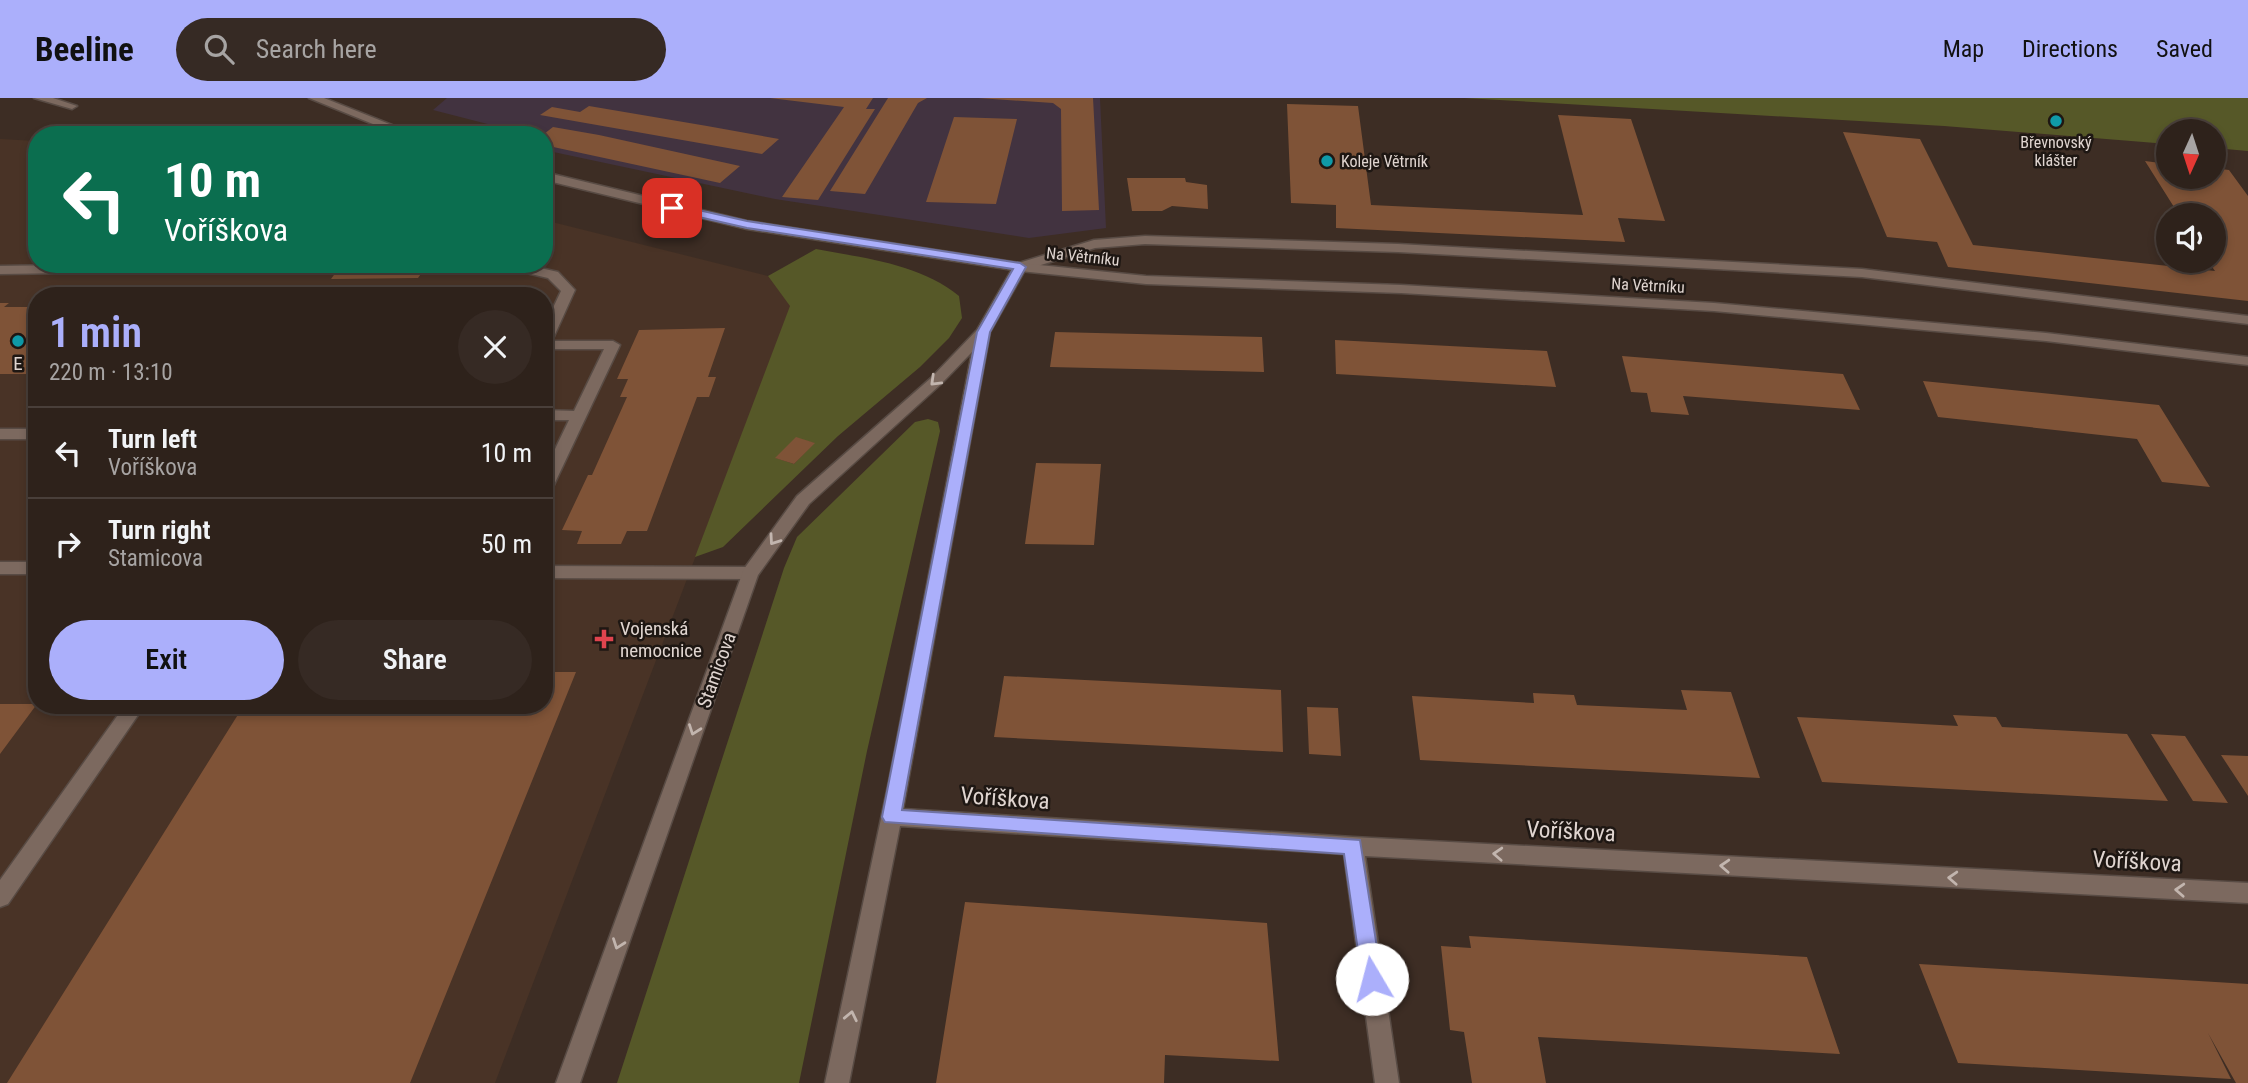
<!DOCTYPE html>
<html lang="en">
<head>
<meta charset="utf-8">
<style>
  :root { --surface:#2e221b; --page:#362a24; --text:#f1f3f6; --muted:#a7a4a3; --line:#493f3a; --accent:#abaffb }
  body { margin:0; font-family:"Roboto Condensed",sans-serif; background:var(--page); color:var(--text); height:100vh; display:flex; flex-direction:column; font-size:26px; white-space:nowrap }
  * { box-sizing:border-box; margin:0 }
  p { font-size:23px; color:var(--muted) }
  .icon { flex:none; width:38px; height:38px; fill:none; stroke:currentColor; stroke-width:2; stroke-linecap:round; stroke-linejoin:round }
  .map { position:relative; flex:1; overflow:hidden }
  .sheet { position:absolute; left:28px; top:189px; width:525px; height:427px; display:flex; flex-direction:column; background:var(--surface); border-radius:28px; box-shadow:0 4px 10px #0003,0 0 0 2px var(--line) }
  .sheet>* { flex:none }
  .top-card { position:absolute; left:28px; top:28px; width:525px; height:147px; border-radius:28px; box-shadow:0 4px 10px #0003,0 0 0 2px var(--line); background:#0b6e4f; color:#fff; overflow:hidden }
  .needle { width:46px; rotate:183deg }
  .fabs { position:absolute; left:2156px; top:21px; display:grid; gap:14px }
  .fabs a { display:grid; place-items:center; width:70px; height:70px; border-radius:50%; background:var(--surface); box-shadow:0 4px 10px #0003,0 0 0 2px var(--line); font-size:35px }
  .pin { position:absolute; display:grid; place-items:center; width:60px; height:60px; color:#fff; margin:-30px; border-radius:14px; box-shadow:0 4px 10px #0006 }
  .me { position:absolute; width:77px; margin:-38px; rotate:352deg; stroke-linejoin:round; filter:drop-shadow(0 0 5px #0008) }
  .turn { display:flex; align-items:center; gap:24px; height:147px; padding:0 21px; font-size:32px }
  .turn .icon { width:91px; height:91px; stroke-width:2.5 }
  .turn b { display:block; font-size:49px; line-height:60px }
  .round { display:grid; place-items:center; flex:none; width:74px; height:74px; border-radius:37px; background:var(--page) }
  .headline { display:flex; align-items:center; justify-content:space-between; height:119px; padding:0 21px }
  h1 { font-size:42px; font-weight:600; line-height:52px; color:var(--accent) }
  .cta { display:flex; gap:14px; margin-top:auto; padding:14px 21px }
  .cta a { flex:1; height:80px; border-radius:42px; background:var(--accent); color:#111; font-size:28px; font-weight:600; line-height:80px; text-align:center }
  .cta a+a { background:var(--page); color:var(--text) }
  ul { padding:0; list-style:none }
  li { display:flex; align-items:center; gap:21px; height:91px; padding:0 21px; border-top:2px solid var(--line) }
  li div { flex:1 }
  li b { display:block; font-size:26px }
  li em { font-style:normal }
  header { display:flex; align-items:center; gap:42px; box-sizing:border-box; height:98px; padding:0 35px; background:var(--accent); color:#111 }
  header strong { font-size:33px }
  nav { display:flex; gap:38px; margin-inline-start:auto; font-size:24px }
  .search { width:490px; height:63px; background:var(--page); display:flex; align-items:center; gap:18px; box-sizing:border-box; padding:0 24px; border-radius:38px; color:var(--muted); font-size:26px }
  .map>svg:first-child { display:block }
  .industrial { fill:#423340 }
  .built { fill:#493326; fill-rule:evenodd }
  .green { fill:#565828; fill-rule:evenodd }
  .building { fill:#7f5337 }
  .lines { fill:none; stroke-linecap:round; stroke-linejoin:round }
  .service-casing { stroke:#584b44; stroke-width:3 }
  .minor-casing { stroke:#584b44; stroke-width:3 }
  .tertiary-casing { stroke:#584b44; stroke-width:3 }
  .service { fill:#7c695f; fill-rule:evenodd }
  .minor { fill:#7c695f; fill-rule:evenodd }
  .tertiary { fill:#7c695f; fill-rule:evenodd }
  .oneway { stroke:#c2b5ae }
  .route { fill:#abaffb; stroke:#6f72a3; stroke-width:2 }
  .culture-dot { fill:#0f9aa8; stroke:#1e1713; stroke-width:2.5 }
  .health-dot { fill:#e0444e; stroke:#1e1713; stroke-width:2.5 }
  .labels { text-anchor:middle; stroke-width:5; stroke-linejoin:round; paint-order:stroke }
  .far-poi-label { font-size:16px; fill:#e0d5d0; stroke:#1e1713 }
  .far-street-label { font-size:16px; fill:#e0d5d0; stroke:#1e1713 }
  .poi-label { font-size:19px; fill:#e0d5d0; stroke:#1e1713 }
  .street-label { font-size:19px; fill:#e0d5d0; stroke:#1e1713 }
  .near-street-label { font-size:23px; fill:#e0d5d0; stroke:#1e1713 }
</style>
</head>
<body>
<header>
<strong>Beeline</strong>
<div class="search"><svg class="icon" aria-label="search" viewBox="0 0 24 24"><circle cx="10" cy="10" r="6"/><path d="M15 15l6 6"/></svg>Search here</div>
<nav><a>Map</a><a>Directions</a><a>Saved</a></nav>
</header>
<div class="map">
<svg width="2248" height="985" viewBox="0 0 2248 985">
  <rect width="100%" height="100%" fill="#3d2d24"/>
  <path class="industrial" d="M447,0H1100L1106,130L1029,140L775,101L544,52V37H512L507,31L433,12Z"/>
  <path class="built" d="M0,41L37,43V166H544V122L768,178L791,208L495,985H0ZM37,198H544V607H37Z"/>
  <path class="green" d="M1464,0H2248V53L2214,50V33H2168V46L1944,28Z
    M816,151C864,160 920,166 959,198L962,220L949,240L920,269L838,338L723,449L695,459L790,208L768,178ZM796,340L814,345L794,366L776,360Z
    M928,321L938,324L940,333L867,653L799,985H617L784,470L797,439L915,324Z"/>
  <path class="building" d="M770,0H873L866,11H875L818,102L782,99L844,9Z
    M888,0H927L918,5L865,96L830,93Z
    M978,0H1093L1099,112L1062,113L1061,11L1053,5Z
    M1287,6L1358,8L1371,107L1583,117L1558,17L1631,21L1665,123L1618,120L1625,144L1336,130V107L1291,105Z
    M589,8L707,28L779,41L762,56L540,17L552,9L580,14Z
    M954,19L1017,21L996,106L926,104Z
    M553,29L599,37L740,68L720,85L544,47V36Z
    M1843,34L1920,41L1973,147L2215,173L2208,163H2214V117H2179L2145,63L2168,66V79H2214V70L2229,72L2248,98V203L1948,169L1937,144L1887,139Z
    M1127,80H1185L1186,84L1207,87L1208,111L1172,108L1162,113H1132Z
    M342,166H428L418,180L331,181Z
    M0,205H9L4,209H37V276H0Z
    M725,230L708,279H716L709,299H697L647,433H627L621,446H577L582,433L562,432L588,377H592L627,299H620L628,281H617L639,232Z
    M1055,234L1262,239L1264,274L1050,269Z
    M1335,242L1547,253L1556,289L1336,276Z
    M1622,258L1843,276L1860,312L1683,298L1689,317L1651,314L1647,295L1631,294Z
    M1923,283L2159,307L2210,389L2162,384L2137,341L1938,319Z
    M796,339L815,345L794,366L775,360Z
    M1036,365L1101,366L1094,447L1025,446Z
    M544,574H576L410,985H7L244,607H544Z
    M1004,578L1281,592L1283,654L994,639Z
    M1681,592L1731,594L1760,680L1420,662L1412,598L1534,605L1533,595L1574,597L1577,607L1687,612Z
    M0,606H37L0,656Z
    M1307,609L1338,610L1341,658L1309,656Z
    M1953,617L1996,619L2002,629L2127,636L2168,703L1822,684L1797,619L1958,628Z
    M2151,636L2185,638L2228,705L2193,703Z
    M2221,657L2248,658V698Z
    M965,804L1267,825L1279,963L1165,957L1164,985H936Z
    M1469,838L1807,859L1840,956L1538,939L1546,985H1472L1464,934L1450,932L1441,848L1471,850Z
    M1919,866L2248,886V985H2236L2208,935L2231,981L1958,965Z"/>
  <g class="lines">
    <defs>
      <path id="service" d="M123,166H348L349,167L342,171L0,176V168Z
        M523,166L558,174L575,192L552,243H613L620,247L552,391L544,396V374L569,322H544V312L574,313L604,251H544V229L561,193L548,180L518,173L427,171L420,167Z
        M0,331H37V341H0Z
        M0,464H37V476H0Z
        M544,468L750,469L759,475L750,481L544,480Z
        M125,607H145L8,806L0,809V782Z"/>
      <path id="minor" d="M34,0H53L77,8L72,11Z
        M1145,138L1398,146L1862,171L2248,218V226L1862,179L1398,154L1145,146L1095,150L1025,172L990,234L903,711L1353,739L2248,785V805L1365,758L1399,985H1375L1344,756L900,728L849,985H825L889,683L972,254L941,286L809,406L758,477L580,985H556L744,471L797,398L931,280L977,232L1015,166L1094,142Z"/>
      <path id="tertiary" d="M309,0H324L417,37H400Z
        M544,74L747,123L1020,165L1146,178L1401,187L1714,205L2046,235L2248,259V267L2046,243L1714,213L1401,195L1146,186L1020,173L747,131L544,82Z"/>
    </defs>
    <use href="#service" class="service-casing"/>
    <use href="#minor" class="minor-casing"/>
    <use href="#tertiary" class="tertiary-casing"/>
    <use href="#service" class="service"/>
    <use href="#minor" class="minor"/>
    <use href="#tertiary" class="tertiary"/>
  </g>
  <defs><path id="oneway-chevron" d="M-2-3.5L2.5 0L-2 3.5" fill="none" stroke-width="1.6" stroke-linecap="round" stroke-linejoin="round" transform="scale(1.75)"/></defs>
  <g class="oneway">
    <use href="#oneway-chevron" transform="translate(935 283) rotate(136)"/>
    <use href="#oneway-chevron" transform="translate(774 442) rotate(125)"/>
    <use href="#oneway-chevron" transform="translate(694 632) rotate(110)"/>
    <use href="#oneway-chevron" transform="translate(1498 756) rotate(-177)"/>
    <use href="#oneway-chevron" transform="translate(1725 768) rotate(-177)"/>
    <use href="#oneway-chevron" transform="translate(1953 780) rotate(-177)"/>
    <use href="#oneway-chevron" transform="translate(2180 792) rotate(-177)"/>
    <use href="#oneway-chevron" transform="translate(618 846) rotate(110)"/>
    <use href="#oneway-chevron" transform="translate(851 918) rotate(-78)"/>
  </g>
  <path class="route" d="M672,106L747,123L1020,165L1026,169L990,234L902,712L1360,742L1382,881L1379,888L1372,891L1365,888L1362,881L1344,756L885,724L882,719L977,234L1013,171L747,130L668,112L666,110Z"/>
  <g class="culture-dot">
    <circle cx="2056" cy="23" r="7"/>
    <circle cx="1327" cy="63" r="7"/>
    <circle cx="18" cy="243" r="7"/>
  </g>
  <path class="health-dot" d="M600.5 530.5h7v7h7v7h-7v7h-7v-7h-7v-7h7z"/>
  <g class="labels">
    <g class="far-poi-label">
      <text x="2056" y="50">Břevnovský<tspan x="2056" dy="18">klášter</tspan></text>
      <text x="1341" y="69" text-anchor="start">Koleje Větrník</text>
    </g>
    <g class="far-street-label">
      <text transform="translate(1083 158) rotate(6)" y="6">Na Větrníku</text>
      <text transform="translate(1648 187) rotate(3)" y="6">Na Větrníku</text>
    </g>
    <g class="poi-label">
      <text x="18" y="272">E</text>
      <text x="620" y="537" text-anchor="start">Vojenská<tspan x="620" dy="22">nemocnice</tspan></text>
    </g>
    <g class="street-label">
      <text transform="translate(716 572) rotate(-70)" y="7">Stamicova</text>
    </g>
    <g class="near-street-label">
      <text transform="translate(1005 700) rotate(4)" y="8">Voříškova</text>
      <text transform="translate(1571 733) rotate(3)" y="8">Voříškova</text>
      <text transform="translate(2137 763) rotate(3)" y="8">Voříškova</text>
    </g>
  </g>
</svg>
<div class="fabs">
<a><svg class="needle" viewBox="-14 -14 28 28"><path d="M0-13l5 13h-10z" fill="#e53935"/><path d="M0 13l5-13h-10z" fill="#a7a4a3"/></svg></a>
<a><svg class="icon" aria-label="sound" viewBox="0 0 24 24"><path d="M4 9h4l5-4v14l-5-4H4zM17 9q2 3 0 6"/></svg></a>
</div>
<div class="pin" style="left:672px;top:110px;background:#d93025"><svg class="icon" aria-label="arrive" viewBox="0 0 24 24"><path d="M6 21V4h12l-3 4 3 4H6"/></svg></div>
<svg class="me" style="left:1372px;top:881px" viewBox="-20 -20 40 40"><circle r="19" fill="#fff"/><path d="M0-13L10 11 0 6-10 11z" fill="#abaffb"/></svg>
<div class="top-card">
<div class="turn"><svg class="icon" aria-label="left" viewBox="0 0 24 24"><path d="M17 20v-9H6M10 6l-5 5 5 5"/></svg><div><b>10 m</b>Voříškova</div></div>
</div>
<section class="sheet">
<div class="headline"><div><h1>1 min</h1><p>220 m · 13:10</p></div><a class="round"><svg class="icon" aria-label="close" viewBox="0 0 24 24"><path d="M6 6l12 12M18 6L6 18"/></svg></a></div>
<ul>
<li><svg class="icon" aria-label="left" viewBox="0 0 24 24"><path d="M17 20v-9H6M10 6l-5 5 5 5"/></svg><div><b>Turn left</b><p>Voříškova</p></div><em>10 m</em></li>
<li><svg class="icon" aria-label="right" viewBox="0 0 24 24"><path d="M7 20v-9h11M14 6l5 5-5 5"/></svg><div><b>Turn right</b><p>Stamicova</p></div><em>50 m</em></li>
</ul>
<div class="cta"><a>Exit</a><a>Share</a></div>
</section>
</div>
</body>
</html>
